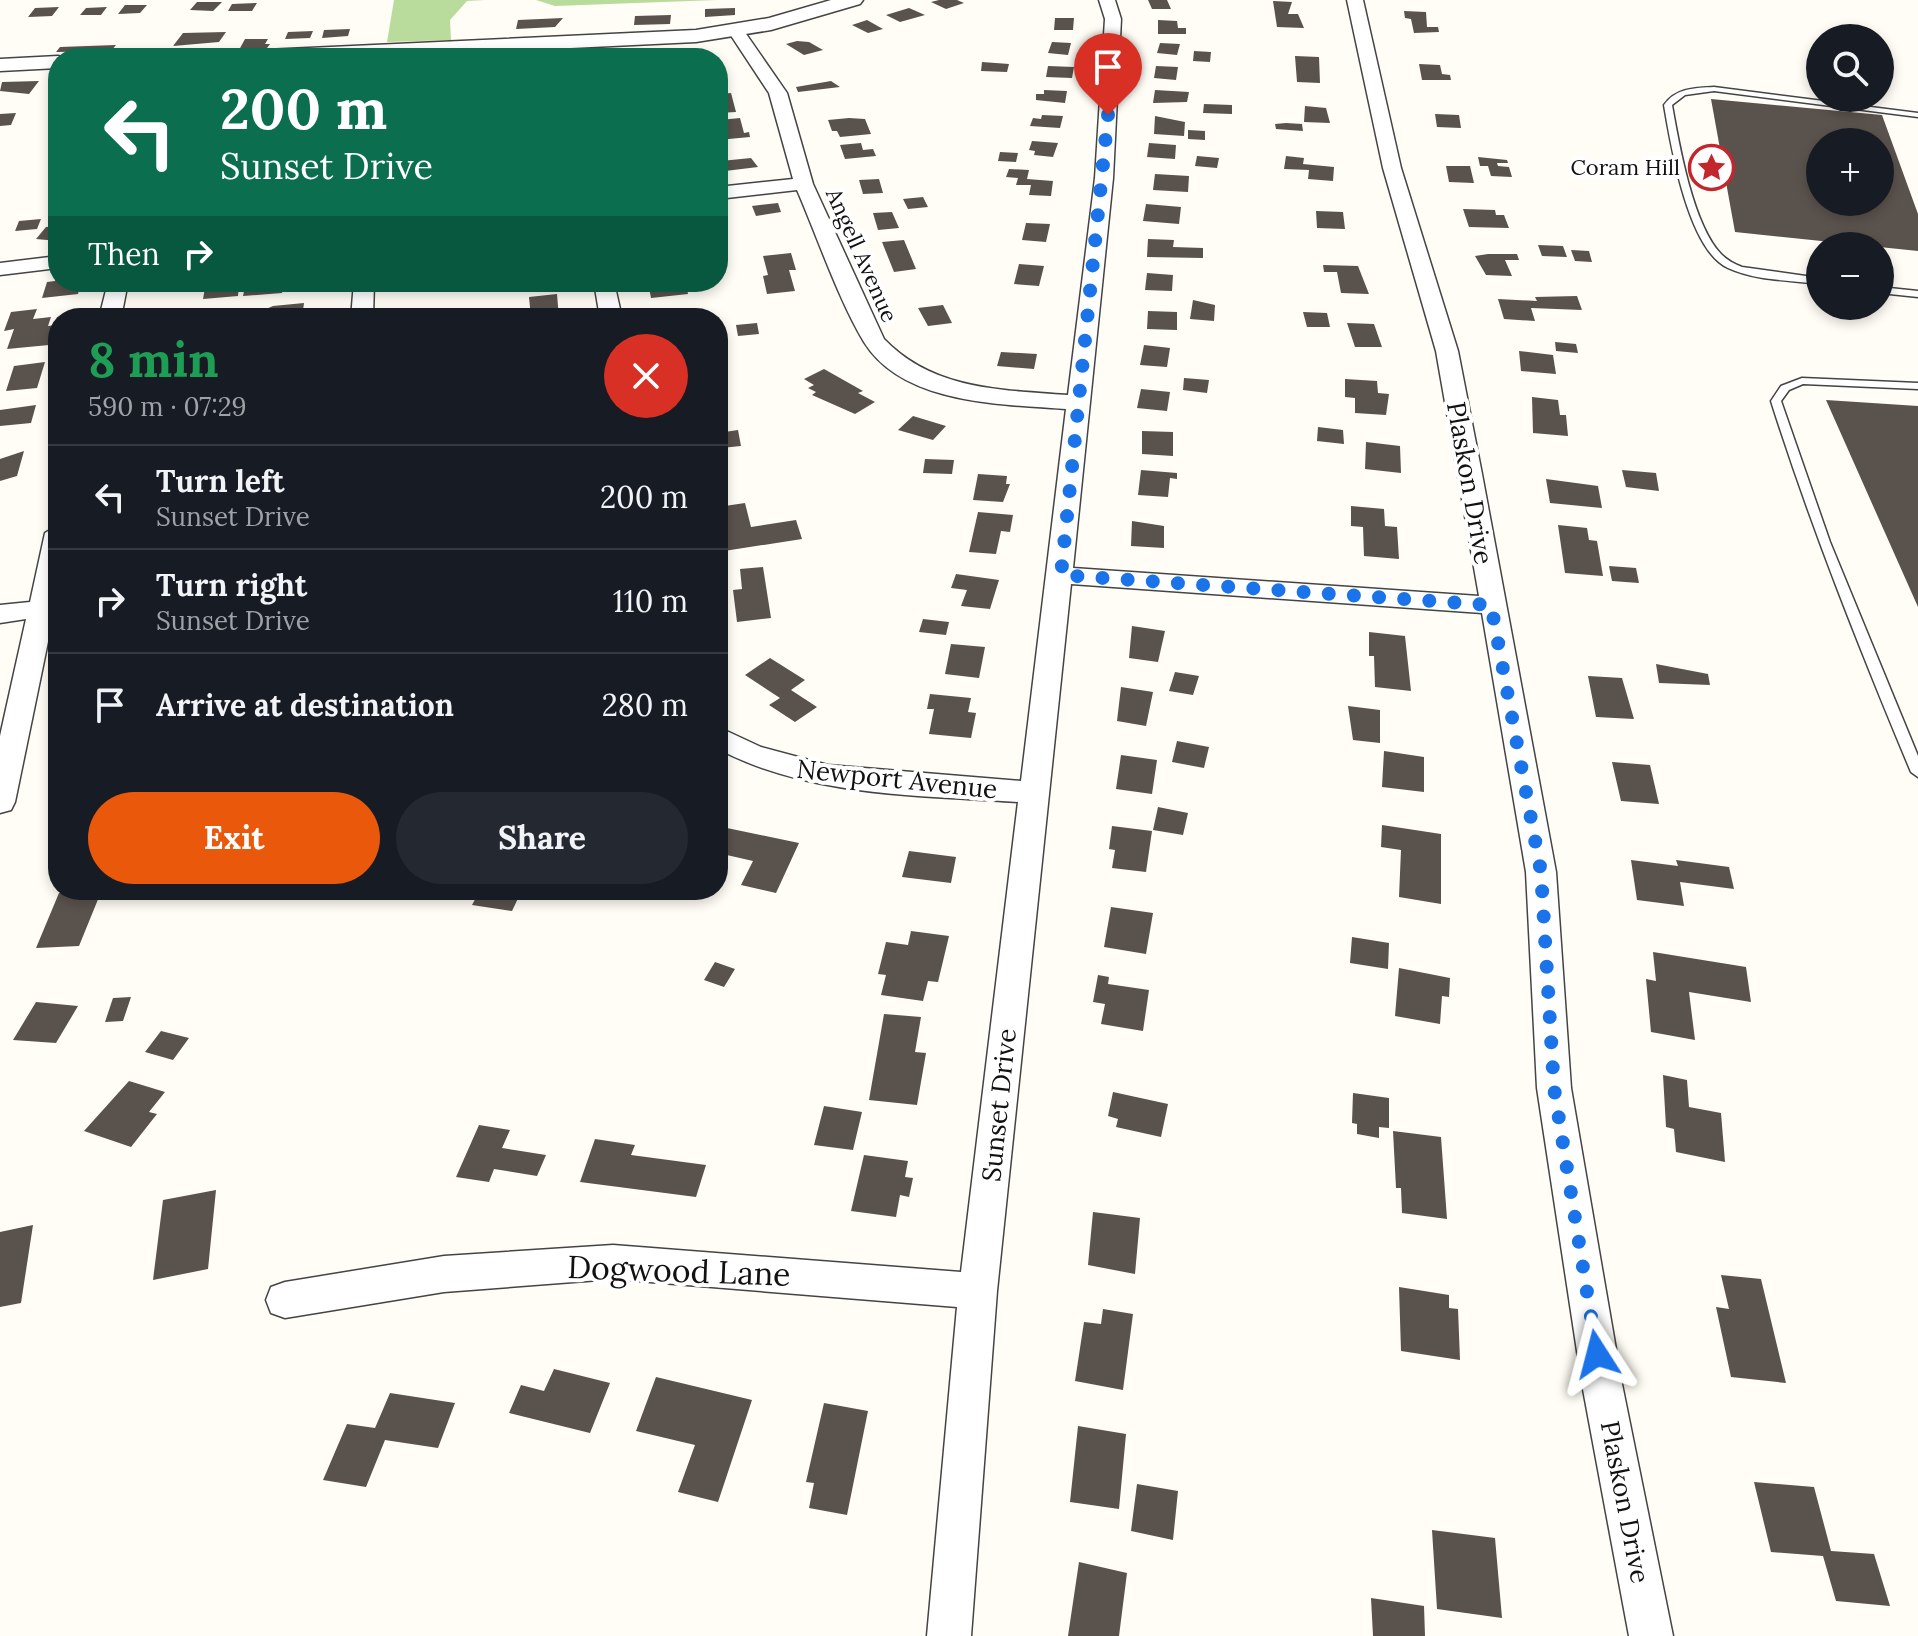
<!DOCTYPE html>
<html lang="en">
<head>
<meta charset="utf-8">
<style>
  :root { --surface:#171b24; --page:#242831; --text:#f1f3f6; --muted:#9ea1a6; --line:#363941; --accent:#ea580c }
  body { margin:0; font-family:Lora,serif; background:var(--page); color:var(--text); height:100vh; display:flex; flex-direction:column; font-size:30px; white-space:nowrap }
  * { box-sizing:border-box; margin:0 }
  p { font-size:26px; color:var(--muted) }
  .icon { flex:none; width:44px; height:44px; fill:none; stroke:currentColor; stroke-width:2; stroke-linecap:round; stroke-linejoin:round }
  .map { position:relative; flex:1; overflow:hidden }
  .drawer { position:absolute; left:48px; top:308px; width:680px; height:592px; display:flex; flex-direction:column; background:var(--surface); border-radius:32px; box-shadow:0 4px 12px #0003 }
  .drawer>* { flex:none }
  .hud { position:absolute; left:48px; top:48px; width:680px; height:244px; border-radius:32px; box-shadow:0 4px 12px #0003; background:#0b6e4f; color:#fff; overflow:hidden }
  .tools { position:absolute; left:1806px; top:24px; display:grid; gap:16px }
  .tools a { display:grid; place-items:center; width:88px; height:88px; border-radius:50%; background:var(--surface); box-shadow:0 4px 12px #0003; font-size:40px }
  .pin { position:absolute; display:grid; place-items:center; width:68px; height:68px; color:#fff; margin:-82px -34px; border-radius:50% 50% 50% 0; rotate:-45deg; box-shadow:0 0 8px #0007 }
  .pin .icon { rotate:45deg }
  .me { position:absolute; width:88px; margin:-44px; rotate:351deg; stroke-linejoin:round; filter:drop-shadow(0 0 6px #0008) }
  .turn { display:flex; align-items:center; gap:28px; height:168px; padding:0 40px; font-size:36px }
  .turn .icon { width:104px; height:104px; stroke-width:2.5 }
  .turn b { display:block; font-size:56px; line-height:68px }
  .then { display:flex; align-items:center; height:76px; padding:0 40px; background:#0003; gap:16px; font-size:30px }
  .round { display:grid; place-items:center; flex:none; width:84px; height:84px; border-radius:42px; background:var(--page) }
  .summary { display:flex; align-items:center; justify-content:space-between; height:136px; padding:0 40px }
  h1 { font-size:48px; font-weight:700; line-height:60px; color:#1e9e55 }
  .action { display:flex; gap:16px; margin-top:auto; padding:16px 40px }
  .action a { flex:1; height:92px; border-radius:48px; background:var(--accent); color:#fff; font-size:32px; font-weight:700; line-height:92px; text-align:center }
  .action a+a { background:var(--page); color:var(--text) }
  ul { padding:0; list-style:none }
  li { display:flex; align-items:center; gap:24px; height:104px; padding:0 40px; border-top:2px solid var(--line) }
  li div { flex:1 }
  li b { display:block; font-size:30px }
  li em { font-style:normal }
  .map>svg:first-child { display:block }
  .forest { fill:#b9dc9c }
  .building { fill:#5a524d; fill-rule:evenodd }
  .lines { fill:none; stroke-linecap:round; stroke-linejoin:round }
  .service-casing { stroke:#444; stroke-width:3 }
  .minor-casing { stroke:#444; stroke-width:3 }
  .tertiary-casing { stroke:#444; stroke-width:3 }
  .service { fill:#fff; fill-rule:evenodd }
  .minor { fill:#fff; fill-rule:evenodd }
  .tertiary { fill:#fff; fill-rule:evenodd }
  .route { stroke:#1a73e8; stroke-width:14; stroke-dasharray:0 25.2 }
  .labels { text-anchor:middle; stroke-width:8; stroke-linejoin:round; paint-order:stroke }
  .far-poi-label { font-size:22px; fill:#111; stroke:#fff; text-anchor:end }
  .far-street-label { font-size:22px; fill:#111; stroke:#fff }
  .street-label { font-size:26px; fill:#111; stroke:#fff }
  .near-street-label { font-size:32px; fill:#111; stroke:#fff }
</style>
</head>
<body>
<div class="map">
<svg width="1918" height="1636" viewBox="0 0 1918 1636">
  <rect width="100%" height="100%" fill="#fffdf5"/>
  <path class="forest" d="M394,0H485L467,1L450,20L451,40L387,42Z
    M536,0H717L555,6Z"/>
  <path class="building" d="M939,0H957L964,3L946,9L931,2Z
    M1148,0H1167L1171,9H1152Z
    M1273,1L1292,2L1288,14H1298L1304,28L1277,27Z
    M197,2H222L213,11L190,10Z
    M257,3L252,11H228L232,4Z
    M125,5H147L140,13L118,14Z
    M59,7L52,16L28,17L35,8Z
    M107,7L101,15H80L86,8Z
    M735,8V15L705,17V9Z
    M909,8L925,15L900,22L886,15Z
    M1404,11L1426,12L1427,27H1438L1439,32L1414,33L1411,19L1405,18Z
    M671,15L670,24L634,25L635,16Z
    M563,18L555,27L516,29L518,20Z
    M1055,18H1074L1073,30H1054Z
    M867,20L883,29L868,33L852,25Z
    M1158,20L1177,21L1178,28H1186V34H1158Z
    M350,29L348,36L322,38L324,30Z
    M313,31L310,38L285,39L288,32Z
    M226,32L219,42L173,46L183,33Z
    M245,39H268L265,44H270L267,48L239,50Z
    M797,41L809,42L823,50L804,55L786,44Z
    M1052,42L1071,43L1068,55L1048,53Z
    M1160,43L1180,44L1177,55L1157,53Z
    M116,45L111,51L56,52L60,47Z
    M1194,51L1211,52L1210,62L1193,61Z
    M1295,56L1319,57L1320,83L1297,82Z
    M982,62L1009,64L1007,72L981,71Z
    M1419,64L1440,65L1442,74L1450,75L1451,80H1422Z
    M1048,66L1074,67L1072,78L1046,77Z
    M1156,66L1178,67L1176,80L1154,78Z
    M39,81L29,94L0,91L2,82Z
    M831,81L840,87L798,92L796,87Z
    M1044,90L1067,91L1065,103L1036,100V94H1044Z
    M1155,90L1189,92L1187,102L1153,103Z
    M731,93L736,112L718,113V94Z
    M1711,99L1882,115L1918,214V251L1735,232ZM1820,142H1880V202H1820Z
    M1204,104L1232,105V114L1203,113Z
    M1305,106L1326,108L1330,123L1304,122Z
    M16,113L11,125L0,126V114Z
    M1435,114L1459,115L1461,128L1437,127Z
    M1042,115L1063,116L1060,128L1030,126L1033,118L1041,119Z
    M1155,116L1185,122L1184,136L1154,134Z
    M740,118L744,133L749,132L750,137L718,140V135H723L720,120Z
    M849,118L865,119L871,134L840,137L837,131H832L828,120Z
    M1286,123L1302,124L1303,131L1276,129L1275,124Z
    M1188,130L1205,131V140L1188,139Z
    M1032,141L1058,143L1053,157L1034,155L1035,151L1029,150Z
    M861,143L863,150L873,149L876,156L845,159L840,145Z
    M1149,143L1176,145L1175,159L1147,157Z
    M1000,152L1018,153L1016,162L998,161Z
    M1197,156L1219,158L1217,168L1195,166Z
    M1286,156L1304,158L1303,164L1334,167L1333,181L1308,179L1309,170L1284,169Z
    M1478,157L1507,160L1508,163H1497L1498,166L1509,167L1512,177L1491,176L1488,166H1480Z
    M751,158L758,167L725,171L721,161Z
    M1446,166H1470L1474,183L1449,182Z
    M1009,169L1029,170L1027,179L1053,181L1051,196L1029,195L1031,185H1016L1018,178L1006,177Z
    M1155,174L1189,176L1188,192L1153,190Z
    M879,179L883,193L863,194L859,180Z
    M923,197L928,207L908,209L903,199Z
    M778,203L781,212L756,216L752,206Z
    M1146,204L1181,207L1179,224L1143,221Z
    M1463,209L1495,210L1496,215H1504L1509,228L1469,227Z
    M1316,211L1343,212L1345,229L1317,228Z
    M892,212L899,228L878,230L873,213Z
    M41,219L37,229L15,231L19,221Z
    M1026,223L1050,224L1046,242L1022,240Z
    M58,226V241L36,239L46,227Z
    M1148,239L1174,240L1173,247L1203,248V258L1147,257Z
    M904,240L916,269L894,272L882,242Z
    M1538,245L1563,246L1567,257L1542,256Z
    M1571,250L1589,251L1592,262L1575,261Z
    M791,253L796,270H789L795,291L767,294L763,276L768,275L763,256Z
    M1488,254H1517L1519,260H1505L1512,276L1486,275L1475,256Z
    M1019,264L1044,266L1039,286L1014,284Z
    M1323,265L1358,266L1369,294L1341,293L1337,272H1324Z
    M1147,273L1173,275L1172,291L1145,290Z
    M57,275L58,282H81L78,294L42,298L47,282L55,281Z
    M172,282H239L238,296L203,299L205,288L182,291L183,287L171,288Z
    M246,282H260V285L284,283L282,293L243,296Z
    M648,282L686,283L688,294L651,298Z
    M557,294L559,318H531L529,297Z
    M1577,296L1582,310L1531,308L1535,321L1504,319L1498,299L1537,301L1535,297Z
    M1193,300L1215,305L1214,321L1190,319Z
    M304,303L302,318H264L266,309L273,306Z
    M943,305L952,323L928,326L918,308Z
    M37,309L33,319L51,317L48,326L56,325L49,345L7,349L14,329L4,331L11,312Z
    M1148,311L1177,312V330L1147,329Z
    M1303,312L1327,313L1330,327H1307Z
    M757,323L759,334L738,336L736,325Z
    M1347,323L1374,324L1382,347H1355Z
    M1555,342L1576,344L1578,353L1556,351Z
    M1144,345L1170,348L1167,367L1140,365Z
    M1519,351L1553,355L1556,374L1521,371Z
    M1001,352L1037,354L1034,369L997,366Z
    M45,362L37,388L6,391L14,366Z
    M824,369L863,391L858,393L875,402L855,414L812,395L816,392L808,388L814,385L804,379Z
    M1184,378L1209,380L1207,393L1183,390Z
    M1345,379L1377,381L1378,393L1389,394L1386,415L1355,413V398L1345,397Z
    M1141,389L1170,392L1167,411L1137,408Z
    M1532,397L1558,400L1560,415H1566L1568,436L1533,433Z
    M1826,400L1918,406V607Z
    M36,405L31,423L0,426V410Z
    M913,416L946,426L933,440L898,430Z
    M1318,427L1343,430L1344,444L1317,441Z
    M738,430L741,446L721,448L724,464L718,465V433Z
    M1142,431L1173,432V456L1142,454Z
    M1366,442L1400,446L1401,473L1365,469Z
    M24,451L17,476L0,481V459Z
    M925,459L954,460L952,474L923,473Z
    M1141,470L1177,473V479L1170,478L1168,497L1138,495Z
    M1622,470L1656,473L1659,491L1626,487Z
    M978,474L1007,476L1006,484H1010L1003,502L973,500Z
    M1546,479L1598,486L1602,508L1550,503Z
    M745,503L751,527L796,520L802,539L724,551L718,538V507Z
    M1351,506L1384,509L1385,526L1397,527L1399,559L1364,556L1363,527L1351,526Z
    M978,512L1013,515L1010,532L1001,531L996,554L969,552Z
    M1132,521L1164,526V548L1131,546Z
    M1558,525L1587,528L1589,540L1597,541L1603,576L1565,573Z
    M1609,566L1636,568L1639,583L1612,581Z
    M763,567L771,618L737,622L733,590L742,589L740,569Z
    M956,574L999,580L990,609L961,606L967,590L951,588Z
    M923,619L949,622L946,635L919,632Z
    M1132,626L1165,631L1158,662L1129,658Z
    M1369,632L1405,636L1411,691L1375,687L1374,656H1369Z
    M951,644L985,647L979,678L945,674Z
    M770,658L805,680L791,690L817,707L795,722L769,705L780,698L745,675Z
    M1656,664L1708,674L1710,685L1659,683Z
    M1175,672L1199,676L1193,695L1169,691Z
    M1588,676L1622,678L1634,719L1596,717Z
    M1121,687L1153,692L1146,726L1117,721Z
    M930,694L971,698L968,712L976,713L971,738L929,734L934,709H927Z
    M1348,706L1380,710V743L1353,740Z
    M1177,741L1209,747L1204,768L1172,762Z
    M1384,751L1424,757V792L1382,787Z
    M1121,755L1157,760L1152,794L1116,789Z
    M1612,762L1650,765L1659,804L1621,801Z
    M1158,807L1188,813L1183,835L1153,830Z
    M1382,825L1441,834V904L1399,897L1401,850L1381,847Z
    M1112,826L1152,831L1146,872L1112,868L1115,850L1109,849Z
    M727,828L799,843L776,893L741,885L753,861L718,853Z
    M909,851L956,857L951,883L902,877Z
    M1631,860L1678,866L1676,860L1729,867L1734,889L1680,882L1684,906L1637,900Z
    M480,890H522L512,911L472,905Z
    M101,892L79,946L36,948L59,893Z
    M1111,907L1153,913L1146,954L1104,947Z
    M911,931L949,936L938,982L928,981L923,1001L881,995L886,975L878,974L886,942L908,945Z
    M1352,937L1389,943L1388,969L1350,963Z
    M1653,952L1746,967L1751,1002L1689,992L1695,1040L1651,1032L1646,979L1656,981Z
    M715,962L735,969L724,987L704,980Z
    M1399,968L1450,978L1449,997L1442,996L1440,1024L1395,1016Z
    M1098,975L1109,977L1108,984L1149,990L1143,1031L1101,1024L1105,1004L1093,1002Z
    M131,997L123,1021L105,1022L113,998Z
    M36,1002L78,1006L56,1043L13,1040Z
    M884,1014L921,1017L915,1052L926,1053L917,1105L869,1100Z
    M161,1031L189,1038L173,1060L145,1052Z
    M1663,1075L1687,1080L1689,1107L1721,1113L1725,1162L1676,1152L1674,1129L1666,1127Z
    M129,1081L165,1092L149,1112L157,1114L131,1147L84,1131Z
    M1113,1092L1168,1104L1161,1137L1116,1127L1118,1119L1108,1116Z
    M1353,1093L1389,1098V1128L1379,1127V1138L1357,1134V1124L1352,1123Z
    M824,1106L862,1112L853,1150L814,1145Z
    M479,1125L510,1130L502,1148L546,1155L537,1176L494,1169L489,1182L456,1177Z
    M1393,1131L1441,1137L1447,1219L1402,1213L1401,1188H1396Z
    M595,1139L635,1145L631,1155L706,1165L696,1197L580,1182Z
    M864,1155L908,1161L905,1177L913,1178L909,1197L900,1195L896,1217L851,1211Z
    M216,1190L208,1269L153,1280L163,1200Z
    M1093,1212L1140,1218L1135,1274L1088,1265Z
    M33,1225L21,1303L0,1307V1232Z
    M1721,1275L1761,1279L1786,1383L1731,1377L1716,1307L1729,1309Z
    M1399,1287L1449,1295V1308L1458,1309L1460,1360L1401,1351Z
    M1103,1309L1133,1314L1123,1390L1075,1381L1084,1322L1101,1324Z
    M554,1369L610,1383L590,1433L509,1413L521,1385L544,1391Z
    M656,1377L752,1400L718,1502L678,1492L695,1445L636,1431Z
    M390,1393L455,1403L438,1448L385,1440L366,1487L323,1480L347,1424L375,1428Z
    M824,1403L868,1411L847,1515L809,1508L814,1483L806,1482Z
    M1078,1426L1126,1434L1119,1509L1070,1502Z
    M1754,1482L1814,1487L1831,1551L1874,1554L1890,1606L1836,1601L1823,1556L1771,1552Z
    M1137,1484L1178,1491L1173,1540L1131,1531Z
    M1432,1530L1495,1538L1502,1618L1437,1609Z
    M1079,1562L1127,1573L1119,1636H1068Z
    M1371,1598L1424,1606L1425,1636H1373Z"/>
  <g class="lines">
    <defs>
      <path id="service" d="M1714,87L1918,113V117L1714,91L1685,95L1672,105C1679,145 1693,225 1721,254C1727,260 1734,264 1742,267L1820,278V284C1790,280 1756,281 1728,268C1688,250 1671,146 1664,105C1676,88 1694,88 1714,87Z
        M1880,287L1918,291V297L1880,293Z
        M1802,378L1918,383V389L1803,384L1789,390L1781,401L1830,542L1918,756V777L1911,772C1860,650 1811,527 1771,401L1781,386Z"/>
      <path id="minor" d="M1099,0H1115L1121,19L1113,178L1073,568L1479,596L1436,351L1383,168L1347,0H1363L1401,168L1458,351L1482,474L1556,872L1571,1088L1622,1384L1673,1636H1629L1582,1384L1537,1088L1526,872L1482,613L1071,584L997,1291L971,1636H927L957,1307L613,1279L444,1292L285,1318L271,1313L266,1300L271,1287L285,1282L444,1256L613,1245L961,1272L1018,802C918,795 810,797 718,749V727L761,747L828,765L1021,781L1066,409C1002,404 903,405 864,342C839,301 817,236 797,190L718,199V187L793,179L769,93L728,31L742,28L787,93L813,184L884,339C933,390 1001,390 1068,395L1095,178L1105,19Z
        M58,256V268L0,275V263Z
        M108,282H128L121,318H99Z
        M354,282H374L373,318H351Z
        M594,282H614L622,318H600Z
        M58,525V593L15,802L11,810L0,813V736L26,619L0,623V605L30,602L45,533Z"/>
      <path id="tertiary" d="M831,0H863L860,4L771,30L696,42L358,58H211L222,52L696,30L769,18Z
        M58,56L66,58H58V68L0,71V59Z"/>
    </defs>
    <use href="#service" class="service-casing"/>
    <use href="#minor" class="minor-casing"/>
    <use href="#tertiary" class="tertiary-casing"/>
    <use href="#service" class="service"/>
    <use href="#minor" class="minor"/>
    <use href="#tertiary" class="tertiary"/>
  </g>
  <g class="lines">
    <path class="route" d="M1108,115L1061,575L1491,605L1541,872L1554,1088L1597,1354"/>
  </g>
  <defs>
    <symbol id="sight-ring" viewBox="-11 -11 22 22"><circle r="9.5" fill="#fff" stroke="#c4262e" stroke-width="1.5"/><path d="M0-6L1.8-2.2L6-1.7L2.9 1.2L3.7 5.4L0 3.3L-3.7 5.4L-2.9 1.2L-6-1.7L-1.8-2.2Z" fill="#c4262e"/></symbol>
  </defs>
  <g fill-rule="evenodd">
    <use href="#sight-ring" x="1686" y="142" width="51" height="51"/>
  </g>
  <g class="labels">
    <g class="far-poi-label">
      <text x="1680" y="175">Coram Hill</text>
    </g>
    <g class="far-street-label">
      <text transform="translate(862 255) rotate(66)" y="8">Angell Avenue</text>
    </g>
    <g class="street-label">
      <text transform="translate(1470 483) rotate(80)" y="9">Plaskon Drive</text>
      <text transform="translate(897 779) rotate(6)" y="9">Newport Avenue</text>
      <text transform="translate(999 1105) rotate(-84)" y="9">Sunset Drive</text>
      <text transform="translate(1625 1502) rotate(79)" y="9">Plaskon Drive</text>
    </g>
    <g class="near-street-label">
      <text transform="translate(679 1271) rotate(2)" y="11">Dogwood Lane</text>
    </g>
  </g>
</svg>
<div class="tools">
<a><svg class="icon" aria-label="search" viewBox="0 0 24 24"><circle cx="10" cy="10" r="6"/><path d="M15 15l6 6"/></svg></a>
<a>+</a>
<a>−</a>
</div>
<div class="pin" style="left:1108px;top:115px;background:#d93025"><svg class="icon" aria-label="arrive" viewBox="0 0 24 24"><path d="M6 21V4h12l-3 4 3 4H6"/></svg></div>
<svg class="me" style="left:1597px;top:1354px" viewBox="-20 -20 40 40"><path d="M0-17L14 15 0 8-14 15z" fill="#1a73e8" stroke="#fff" stroke-width="4"/></svg>
<div class="hud">
<div class="turn"><svg class="icon" aria-label="left" viewBox="0 0 24 24"><path d="M17 20v-9H6M10 6l-5 5 5 5"/></svg><div><b>200 m</b>Sunset Drive</div></div>
<div class="then">Then<svg class="icon" aria-label="right" viewBox="0 0 24 24"><path d="M7 20v-9h11M14 6l5 5-5 5"/></svg></div>
</div>
<section class="drawer">
<div class="summary"><div><h1>8 min</h1><p>590 m · 07:29</p></div><a class="round" style="background:#d93025;color:#fff"><svg class="icon" aria-label="close" viewBox="0 0 24 24"><path d="M6 6l12 12M18 6L6 18"/></svg></a></div>
<ul>
<li><svg class="icon" aria-label="left" viewBox="0 0 24 24"><path d="M17 20v-9H6M10 6l-5 5 5 5"/></svg><div><b>Turn left</b><p>Sunset Drive</p></div><em>200 m</em></li>
<li><svg class="icon" aria-label="right" viewBox="0 0 24 24"><path d="M7 20v-9h11M14 6l5 5-5 5"/></svg><div><b>Turn right</b><p>Sunset Drive</p></div><em>110 m</em></li>
<li><svg class="icon" aria-label="arrive" viewBox="0 0 24 24"><path d="M6 21V4h12l-3 4 3 4H6"/></svg><div><b>Arrive at destination</b></div><em>280 m</em></li>
</ul>
<div class="action"><a>Exit</a><a>Share</a></div>
</section>
</div>
</body>
</html>
